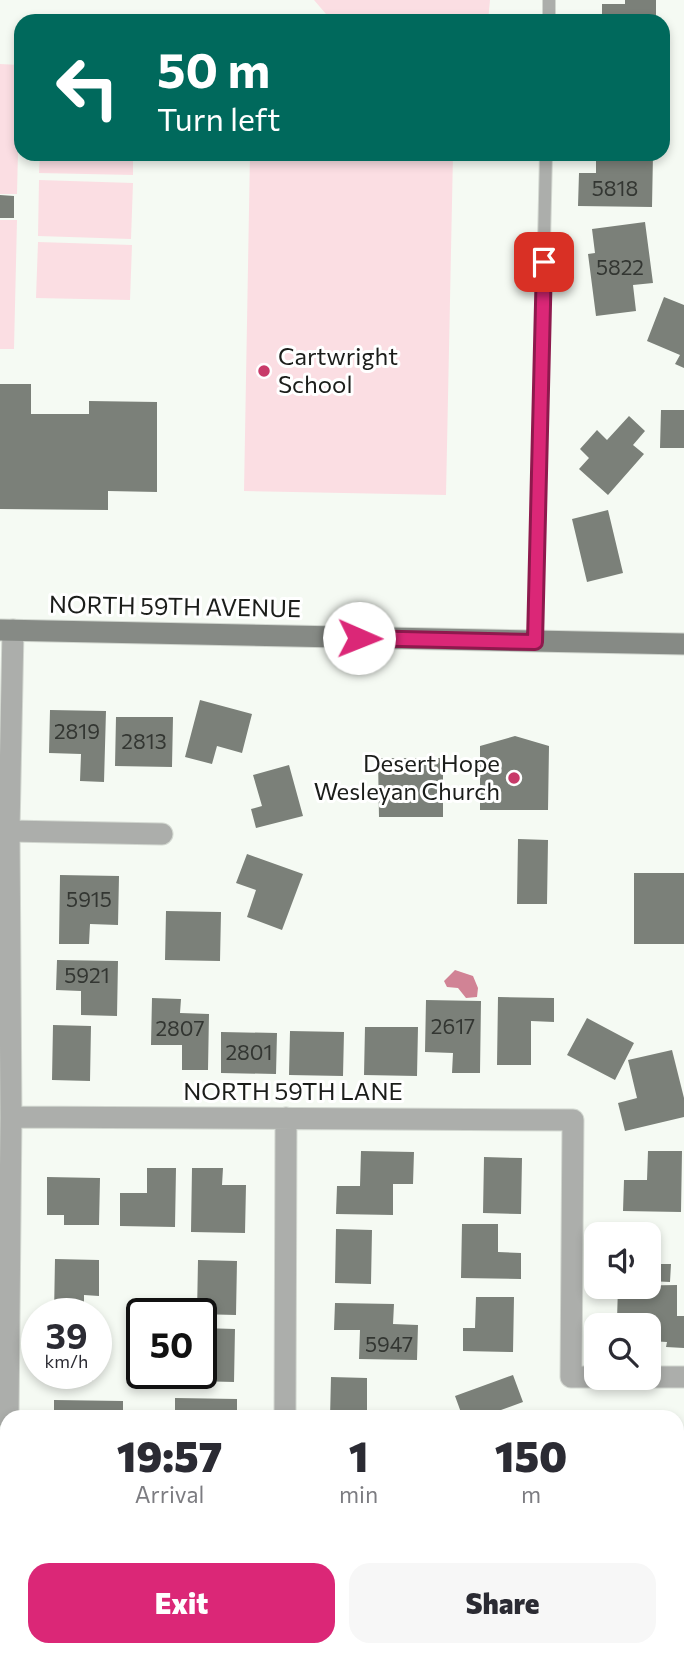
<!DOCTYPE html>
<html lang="en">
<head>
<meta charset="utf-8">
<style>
  :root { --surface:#fff; --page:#f7f7f7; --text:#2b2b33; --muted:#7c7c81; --accent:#db2777 }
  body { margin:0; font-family:Commissioner,sans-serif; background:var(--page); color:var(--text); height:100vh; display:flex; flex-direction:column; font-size:26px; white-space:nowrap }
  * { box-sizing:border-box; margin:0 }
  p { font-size:23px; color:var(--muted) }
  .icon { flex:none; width:38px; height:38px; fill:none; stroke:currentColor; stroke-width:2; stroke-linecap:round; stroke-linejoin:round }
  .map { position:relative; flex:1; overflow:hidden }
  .sheet { position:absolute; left:0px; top:1410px; width:684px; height:247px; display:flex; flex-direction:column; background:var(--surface); border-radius:21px 21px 0 0; box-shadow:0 4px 10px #0003 }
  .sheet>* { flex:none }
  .banner { position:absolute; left:14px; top:14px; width:656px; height:147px; border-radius:21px; box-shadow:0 4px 10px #0003; background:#00695c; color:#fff; overflow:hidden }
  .fabs { position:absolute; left:584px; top:1222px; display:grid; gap:14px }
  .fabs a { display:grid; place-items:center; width:77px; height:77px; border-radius:14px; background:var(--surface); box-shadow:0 4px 10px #0003; font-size:35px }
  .speed { position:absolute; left:21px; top:1298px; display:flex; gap:14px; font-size:35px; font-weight:700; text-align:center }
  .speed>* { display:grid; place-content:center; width:91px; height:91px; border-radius:50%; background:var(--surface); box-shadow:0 4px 10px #0003; line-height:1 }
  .speed small { font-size:18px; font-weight:400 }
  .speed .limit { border:4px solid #111; border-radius:10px; background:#fff; color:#111 }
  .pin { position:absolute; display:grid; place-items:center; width:60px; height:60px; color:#fff; margin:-30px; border-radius:14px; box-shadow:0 4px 10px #0006 }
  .me { position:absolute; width:77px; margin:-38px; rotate:91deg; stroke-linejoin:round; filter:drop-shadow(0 0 5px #0008) }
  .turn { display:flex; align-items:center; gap:24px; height:147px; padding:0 28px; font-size:32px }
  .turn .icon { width:91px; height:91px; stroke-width:2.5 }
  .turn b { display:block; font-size:49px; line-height:60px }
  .eta { display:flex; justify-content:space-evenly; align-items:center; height:119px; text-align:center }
  .eta b { font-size:42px; font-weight:800; line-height:49px }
  .button { display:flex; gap:14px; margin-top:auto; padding:14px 28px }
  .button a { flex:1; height:80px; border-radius:21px; background:var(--accent); color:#fff; font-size:28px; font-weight:800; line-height:80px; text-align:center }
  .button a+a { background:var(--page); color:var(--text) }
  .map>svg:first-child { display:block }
  .green { fill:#fbdee3 }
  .water { fill:#d18395 }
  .building { fill:#7b8079 }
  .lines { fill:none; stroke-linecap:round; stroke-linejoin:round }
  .lane-casing { stroke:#d2d7d0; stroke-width:14 }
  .street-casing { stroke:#d2d7d0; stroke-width:23 }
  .secondary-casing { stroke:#d2d7d0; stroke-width:23 }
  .lane { stroke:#acaeab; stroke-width:12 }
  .street { stroke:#acaeab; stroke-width:21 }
  .secondary { stroke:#868a85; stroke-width:21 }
  .route-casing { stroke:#8e194d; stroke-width:18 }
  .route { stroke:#db2777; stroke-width:12 }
  .poi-dot { fill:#c83a69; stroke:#fff; stroke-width:2.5 }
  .labels { text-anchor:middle; stroke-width:6; stroke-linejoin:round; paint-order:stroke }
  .number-label { font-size:21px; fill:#333632 }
  .poi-label { font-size:24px; fill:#1b1d1a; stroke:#fff; text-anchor:start }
  .street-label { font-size:24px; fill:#1b1d1a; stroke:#fff }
</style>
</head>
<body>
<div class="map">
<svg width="684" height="1657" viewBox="0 0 684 1657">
  <rect width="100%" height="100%" fill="#f5faf3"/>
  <path class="green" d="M314,0H490L488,21H339L326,14Z
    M0,64L20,65L17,194H0Z
    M40,154H133V175L39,173Z
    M250,154H453L446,495L244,491Z
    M39,180L133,183L131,239L38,236Z
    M0,220H17L14,349H0Z
    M38,242L132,245L130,300L36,298Z"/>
  <path class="water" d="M455,970L473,976L478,988L477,997L466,998L458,988L447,987L444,981Z"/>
  <path class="building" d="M625,0H656V21H602V4H625Z
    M596,154H653L652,207L578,206L579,173H596Z
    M0,195L14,196V218H0Z
    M645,222L653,283L633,285L636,311L596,316L588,254L595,253L592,229Z
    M664,297L684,305V368L675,364L680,355L647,341Z
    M0,384H31V414H89V401L157,402V492L108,491V510L0,509Z
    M661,410H684V448H660Z
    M629,416L645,431L633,445L644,454L608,495L579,469L589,458L580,449L597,430L607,440Z
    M608,510L623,573L587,582L572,519Z
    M200,700L252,714L242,753L217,746L212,764L185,757Z
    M50,710L106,711L104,782L80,781L81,754L49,753Z
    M116,717H173L172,767L115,766Z
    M515,736L549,746L548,810H480V746Z
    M378,758H443V817H379Z
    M289,765L303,816L256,828L251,809L262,806L253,775Z
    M518,839L548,840L547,904H517Z
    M247,854L303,874L282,930L247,917L256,890L236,883Z
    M634,873H684V944H634Z
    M60,875L119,876L118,925L90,924L89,944H59Z
    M166,911L221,912L220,961L165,960Z
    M57,960L118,961L117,1016L81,1015V991L56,990Z
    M498,997L554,998V1022L531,1021V1065H497Z
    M152,998L181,999L180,1013L209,1014L208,1070H182V1045H151Z
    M426,1000L481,1001L480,1073H452L453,1053L425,1052Z
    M587,1018L634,1043L615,1080L567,1055Z
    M53,1025L91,1026L90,1081L52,1080Z
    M365,1027H418L417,1076L364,1075Z
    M290,1031L344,1032L343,1076L289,1075Z
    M221,1032L277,1033L276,1074L221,1073Z
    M672,1050L684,1098V1117L625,1131L618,1103L637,1098L628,1060Z
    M361,1151L414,1152L413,1184H393V1215L336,1214L337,1186H360Z
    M648,1151H682L681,1212L623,1211L624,1180H647Z
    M484,1157L522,1158L521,1214L483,1213Z
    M147,1168H176L175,1227L120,1226V1193H147Z
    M192,1168H223L222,1185H246L245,1233L191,1232Z
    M47,1177L100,1178L99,1225H64V1215H47Z
    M462,1224H498V1252L521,1253V1279L461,1278Z
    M615,1226L656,1227L654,1264H671L670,1282L649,1281V1234H614Z
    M336,1229L372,1230L371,1284L335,1283Z
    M55,1259L99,1260V1296L84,1295V1314H54Z
    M198,1260L237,1261L236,1315L197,1314Z
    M677,1285V1316H684V1348L666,1347L667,1342L649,1341V1325H645V1320H617L618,1286Z
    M476,1297H514L513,1352L463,1351V1328H475Z
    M335,1303L394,1304L393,1324L418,1325L417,1360L359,1359L360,1330H334Z
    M201,1328L235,1329L234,1382L195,1381V1374H201Z
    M53,1374H93V1381H53Z
    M513,1375L523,1402L501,1410L504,1418H463L455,1396Z
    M331,1377L367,1378V1410H380V1418H330Z
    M175,1398L237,1399V1418H175Z
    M54,1400L123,1401V1418H54Z
    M59,1650H110V1655L59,1654Z"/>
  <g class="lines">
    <defs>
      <path id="lane" d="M549,21V0
        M535,642L546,154"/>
      <path id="street" d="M9,831L162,834
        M11,1117L573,1120L571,1377H684
        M8,1418L11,1117L9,831L13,630
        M285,1418L286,1118
        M6,1657L7,1561
        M284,1657V1650"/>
      <path id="secondary" d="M0,630L684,644"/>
    </defs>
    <use href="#lane" class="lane-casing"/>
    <use href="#street" class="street-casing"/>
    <use href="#secondary" class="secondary-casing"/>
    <use href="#lane" class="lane"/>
    <use href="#street" class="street"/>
    <use href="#secondary" class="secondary"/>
  </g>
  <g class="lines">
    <defs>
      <path id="route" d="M359,638L535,642L544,262"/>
    </defs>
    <use href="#route" class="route-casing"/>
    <use href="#route" class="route"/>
  </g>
  <g class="poi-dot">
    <circle cx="264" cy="371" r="7"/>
    <circle cx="514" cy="778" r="7"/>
  </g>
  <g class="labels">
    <g class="number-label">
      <text x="615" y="196">5818</text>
      <text x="620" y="275">5822</text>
      <text x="77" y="739">2819</text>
      <text x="144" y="749">2813</text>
      <text x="89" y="907">5915</text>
      <text x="87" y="983">5921</text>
      <text x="453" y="1034">2617</text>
      <text x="180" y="1036">2807</text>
      <text x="249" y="1060">2801</text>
      <text x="389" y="1352">5947</text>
    </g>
    <g class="poi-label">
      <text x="278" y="365">Cartwright<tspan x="278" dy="28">School</tspan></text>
      <text x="500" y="772" text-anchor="end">Desert Hope<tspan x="500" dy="28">Wesleyan Church</tspan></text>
    </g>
    <g class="street-label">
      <text transform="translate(175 607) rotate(1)" y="8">NORTH 59TH AVENUE</text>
      <text x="293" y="1100">NORTH 59TH LANE</text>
    </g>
  </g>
</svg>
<div class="fabs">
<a><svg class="icon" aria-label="sound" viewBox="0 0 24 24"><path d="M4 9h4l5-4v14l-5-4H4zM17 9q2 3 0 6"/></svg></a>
<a><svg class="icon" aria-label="search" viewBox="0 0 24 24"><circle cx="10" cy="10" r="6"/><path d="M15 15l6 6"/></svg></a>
</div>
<div class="speed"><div>39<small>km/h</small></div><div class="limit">50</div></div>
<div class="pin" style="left:544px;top:262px;background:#d93025"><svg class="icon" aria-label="arrive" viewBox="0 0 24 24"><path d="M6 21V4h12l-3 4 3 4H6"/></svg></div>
<svg class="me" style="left:359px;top:638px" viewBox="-20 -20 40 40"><circle r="19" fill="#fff"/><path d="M0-13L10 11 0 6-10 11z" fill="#db2777"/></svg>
<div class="banner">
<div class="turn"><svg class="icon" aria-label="left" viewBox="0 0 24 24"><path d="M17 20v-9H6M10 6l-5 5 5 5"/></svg><div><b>50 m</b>Turn left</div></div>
</div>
<section class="sheet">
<div class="eta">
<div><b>19:57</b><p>Arrival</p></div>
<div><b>1</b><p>min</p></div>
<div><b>150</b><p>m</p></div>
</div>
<div class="button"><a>Exit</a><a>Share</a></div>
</section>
</div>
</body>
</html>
